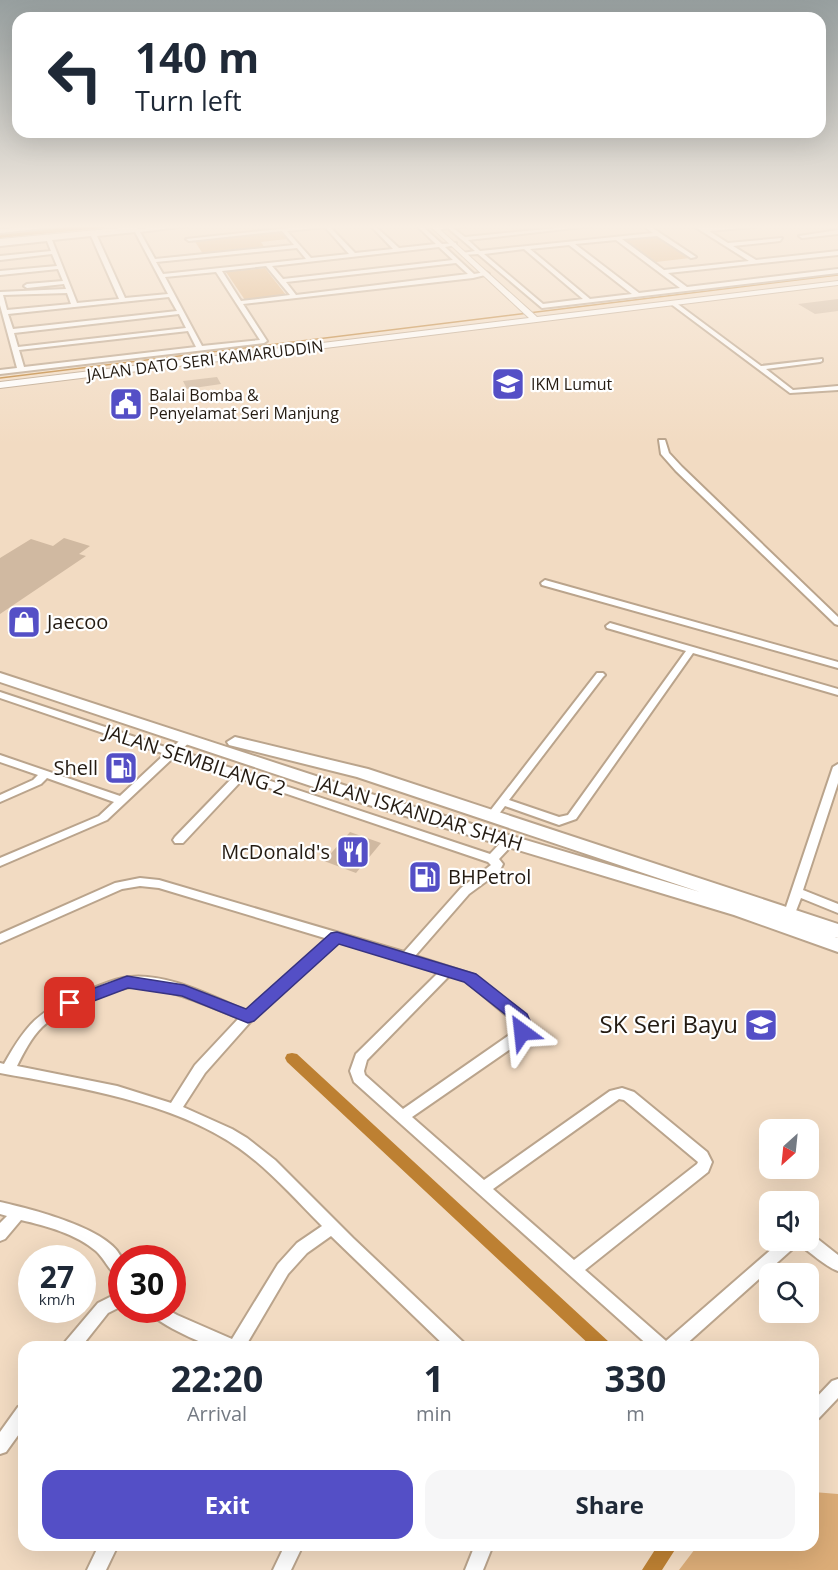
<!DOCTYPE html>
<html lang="en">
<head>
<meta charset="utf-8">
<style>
  :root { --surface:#fff; --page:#f6f6f7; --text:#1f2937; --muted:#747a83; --accent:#544fc6 }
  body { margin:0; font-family:"Open Sans",sans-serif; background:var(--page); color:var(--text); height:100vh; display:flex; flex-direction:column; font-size:22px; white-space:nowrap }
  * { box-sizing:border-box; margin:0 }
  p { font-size:20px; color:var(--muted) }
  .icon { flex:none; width:33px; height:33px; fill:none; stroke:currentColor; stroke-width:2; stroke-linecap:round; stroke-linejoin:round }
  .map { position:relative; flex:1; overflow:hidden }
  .sheet { position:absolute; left:18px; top:1341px; width:801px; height:210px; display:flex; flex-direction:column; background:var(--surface); border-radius:18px; box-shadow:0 6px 24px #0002 }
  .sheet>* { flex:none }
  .banner { position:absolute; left:12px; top:12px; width:814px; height:126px; border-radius:18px; box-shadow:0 6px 24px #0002; background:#fff; color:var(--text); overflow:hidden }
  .needle { width:39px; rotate:207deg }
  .tools { position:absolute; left:759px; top:1119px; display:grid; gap:12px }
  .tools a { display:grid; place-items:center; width:60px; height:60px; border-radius:12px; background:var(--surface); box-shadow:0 6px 24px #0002; font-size:30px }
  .speed { position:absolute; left:18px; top:1245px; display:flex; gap:12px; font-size:30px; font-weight:700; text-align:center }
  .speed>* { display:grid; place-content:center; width:78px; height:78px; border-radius:50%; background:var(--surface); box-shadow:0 6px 24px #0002; line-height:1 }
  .speed small { font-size:15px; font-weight:400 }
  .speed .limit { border:9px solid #d22; background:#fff; color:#111 }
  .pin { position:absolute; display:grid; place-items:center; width:51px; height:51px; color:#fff; margin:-26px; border-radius:12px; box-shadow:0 3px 9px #0006 }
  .me { position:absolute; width:66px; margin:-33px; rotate:330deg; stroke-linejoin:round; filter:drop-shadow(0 0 4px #0008) }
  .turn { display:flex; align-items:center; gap:21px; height:126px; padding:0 24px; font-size:27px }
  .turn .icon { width:78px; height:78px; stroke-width:2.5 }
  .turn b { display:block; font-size:42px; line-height:51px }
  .eta { display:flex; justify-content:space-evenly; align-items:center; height:102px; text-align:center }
  .eta b { font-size:36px; font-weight:700; line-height:42px }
  .cta { display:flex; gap:12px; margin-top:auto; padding:12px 24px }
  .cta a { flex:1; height:69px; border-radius:18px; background:var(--accent); color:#fff; font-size:24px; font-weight:700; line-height:69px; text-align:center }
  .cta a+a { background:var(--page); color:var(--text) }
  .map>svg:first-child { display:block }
  .green { fill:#dbac77 }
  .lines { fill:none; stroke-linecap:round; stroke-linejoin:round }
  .stream { stroke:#bd8032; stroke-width:1.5 }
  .canal { fill:#bd8032; fill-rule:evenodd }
  .river { fill:#bd8032; fill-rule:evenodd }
  .building { fill:#d0b9a1 }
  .minor-casing { stroke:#baa48c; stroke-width:4 }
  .tertiary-casing { stroke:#baa48c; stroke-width:2 }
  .primary-casing { stroke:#baa48c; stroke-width:4 }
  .minor { fill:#fff; fill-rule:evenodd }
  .tertiary { fill:#fff; fill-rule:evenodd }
  .primary { fill:#fff; fill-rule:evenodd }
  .route { fill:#544fc6; stroke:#373381; stroke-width:1.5 }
  .labels { text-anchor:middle; stroke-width:4.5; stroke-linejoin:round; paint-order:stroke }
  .far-street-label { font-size:16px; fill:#241b12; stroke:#fff }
  .far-poi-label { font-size:16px; fill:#241b12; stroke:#fff; text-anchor:start }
  .poi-label { font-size:20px; fill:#241b12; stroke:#fff; text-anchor:start }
  .street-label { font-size:20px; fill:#241b12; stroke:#fff }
  .near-poi-label { font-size:24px; fill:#241b12; stroke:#fff; text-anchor:end }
</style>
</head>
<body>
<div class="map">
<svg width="838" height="1570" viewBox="0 0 838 1570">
  <rect width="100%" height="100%" fill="#f2dbc2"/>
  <path class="green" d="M281,231L287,239L261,242L265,248L203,254L194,240Z
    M656,235L690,258L656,262L623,239Z
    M265,268L286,295L245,300L226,272Z
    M813,1492L838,1494V1570H679L698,1545H813Z"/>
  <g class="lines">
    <path class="stream" d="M0,378L838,275"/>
    <path class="canal" d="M292,1053L297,1054L609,1342L611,1347H592L287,1062L285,1058L287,1054Z
      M658,1545H678L662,1570H642Z"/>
    <path class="river" d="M80,225H107L103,228L0,238V232Z"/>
  </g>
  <path class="building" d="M838,299V311L815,314L798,304Z
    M217,377L221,384L187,389L183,381Z
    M64,538L90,546L79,554L86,556L0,614V558L31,539L53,546Z
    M350,832L381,843L356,873L324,861Z"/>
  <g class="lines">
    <defs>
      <path id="minor" d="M56,225H71L0,233V229Z
        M134,225L138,229L180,225H194L140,232L155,259L294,245L282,231L189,241L186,239L316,225H328L355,253L393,249L370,225H374L399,248L436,244L416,225H421L442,244L456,243V245L445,247L474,274L486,272L489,274L473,278L243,304L267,341L264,343L0,374V370L17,368L0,305V292L66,289L64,284L27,288L24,286L27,284L63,281L58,269L0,275V271L57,266L52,254L0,260V256L51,251L47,241L0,246V242L133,229L131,226ZM325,227L349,254L311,258L287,231ZM135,232L168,294L125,298L97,236ZM91,236L119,299L77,303L52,240ZM439,247L453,260L283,279L272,266ZM297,248L306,259L163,274L156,262ZM456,263L468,274L296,295L286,282ZM266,266L290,295L241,301L222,271ZM216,272L260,340L202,346L165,277ZM67,293L71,304L7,310L3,295ZM169,297L177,311L13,329L8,314ZM179,314L186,328L18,347L14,333ZM188,331L196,347L24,367L19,350Z
        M445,225H465V226L453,228L465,237L587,225H600L468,240L480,251L653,233L642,225H648L696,257L691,258L657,236L622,239L664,270L749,261L692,225H698L704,228L755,225L753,227L709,231L728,243L782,238L780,241L733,246L756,260L838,251V255L668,273L687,287L838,269V273L542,308L478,254L463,255V253L475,251L448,228L436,230L433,228ZM616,240L680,288L639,293L575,244ZM569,245L632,294L590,299L530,249ZM524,249L583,299L543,304L484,254Z
        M838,230V234L802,238L799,236Z
        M671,302H675L761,366L822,359V361L820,362L766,369L793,390L838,386V390L790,393L671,304Z
        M659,440H665L669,453L682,467L838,617V625L835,624L676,471L661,454Z
        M545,580L838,662V668L542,585L541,583Z
        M610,623L838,689V695L693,653L576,819L559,825L505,806L495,819H487L486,817L487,815L597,673H603L605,675L603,677L509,800L559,817L568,815L686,651L607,628L606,626Z
        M0,692L171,749L184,736H192L193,738L192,740L180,751L490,854L505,838H513L515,841L513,844L499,859L503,864L499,872L469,894L415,956L474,975L525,1016L530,1025L522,1041L412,1117L484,1180L610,1091L622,1088L634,1092L707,1152L712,1162L708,1172L585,1270L666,1341L782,1240H808V1235L819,1240L838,1255V1271C824,1266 811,1252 798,1244L683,1347H650L354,1082L350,1071L356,1054L439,972L339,942L252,1020L205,1073L183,1107L232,1129L247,1138L275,1160L353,1238L463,1342L465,1347H446L331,1236L307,1253L288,1274L245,1347C236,1347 224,1349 215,1347C202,1344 152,1321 148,1310H168L177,1315L232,1339L278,1264L297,1243L322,1226C295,1199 270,1170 239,1148C174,1102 77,1087 0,1073V1063L4,1064C26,1025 38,1011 80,994C94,988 108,981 123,978C162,970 211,996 246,1011L328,939L159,888L140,886L122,889L0,943V934L115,883L140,878L159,880L404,952L461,888L491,865L488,862L243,779L183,843H175L173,840L175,837L234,776L174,757L107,820L0,866V858L99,816L114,802L47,778L41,784L0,802V795L33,780L38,775L0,762V755L120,796L165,754L0,698ZM450,975L466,981L518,1025L512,1033L403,1109L365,1075L364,1071L367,1060ZM139,986C174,990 206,1005 239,1018L195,1065L171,1103L117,1086L17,1066C24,1052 31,1038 42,1027C62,1008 111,988 139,986ZM619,1099L624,1100L698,1162L697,1164L574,1260L493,1189Z
        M838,764V783L803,890L838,904V913L801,898L794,916H786L784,913L833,767Z
        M0,1202C27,1208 114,1229 122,1260C123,1266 122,1273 122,1279C111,1275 105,1259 96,1251C76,1234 47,1226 21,1220L5,1239L0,1241V1223L7,1216L0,1214Z
        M122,1291V1306L108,1313L81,1347H63L65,1342L98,1303Z
        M838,1379V1398L819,1418L813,1420V1401L832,1381Z
        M24,1405V1427L6,1452L0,1454V1432L18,1407Z
        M99,1545H118L106,1570H87Z
        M285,1545H303L291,1570H273Z
        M475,1545H493L483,1570H465Z"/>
      <path id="tertiary" d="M152,225H171L0,243V239Z
        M429,225H435L537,317L838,281V285L0,388V382L529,318Z"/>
      <path id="primary" d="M0,673L371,794L700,892L357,777L229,745L227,742L235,737L368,769L838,924V938L835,937L838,938V952L734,915L359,802L0,682Z"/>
    </defs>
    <use href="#minor" class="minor-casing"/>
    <use href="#tertiary" class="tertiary-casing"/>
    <use href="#primary" class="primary-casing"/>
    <use href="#minor" class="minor"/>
    <use href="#tertiary" class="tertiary"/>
    <use href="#primary" class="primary"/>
  </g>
  <linearGradient id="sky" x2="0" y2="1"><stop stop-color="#979f9f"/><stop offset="0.51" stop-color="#f9efe4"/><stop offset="1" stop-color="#f9efe4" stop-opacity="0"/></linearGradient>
  <rect width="838" height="444" fill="url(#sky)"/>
  <path class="route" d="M337,932L476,974L527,1014L532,1025L528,1036L522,1038L516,1036L514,1032L515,1022L464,982L339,944L254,1021L248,1023L182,996L128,988L70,1010L65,1008L62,1003L65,999L127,976L184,985L246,1009L331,933Z"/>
  <defs>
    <symbol id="university-square" viewBox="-11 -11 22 22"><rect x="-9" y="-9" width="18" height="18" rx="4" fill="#544fc6" stroke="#fff"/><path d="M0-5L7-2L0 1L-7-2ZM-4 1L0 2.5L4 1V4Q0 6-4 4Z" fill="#fff"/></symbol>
    <symbol id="civic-square" viewBox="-11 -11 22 22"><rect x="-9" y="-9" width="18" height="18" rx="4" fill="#544fc6" stroke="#fff"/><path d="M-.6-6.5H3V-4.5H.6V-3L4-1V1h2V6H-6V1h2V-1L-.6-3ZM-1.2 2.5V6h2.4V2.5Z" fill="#fff"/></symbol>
    <symbol id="shop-square" viewBox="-11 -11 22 22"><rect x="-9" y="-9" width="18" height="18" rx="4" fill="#544fc6" stroke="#fff"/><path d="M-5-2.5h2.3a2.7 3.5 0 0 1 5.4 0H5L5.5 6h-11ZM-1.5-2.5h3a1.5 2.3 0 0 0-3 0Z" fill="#fff"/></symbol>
    <symbol id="fuel-square" viewBox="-11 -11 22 22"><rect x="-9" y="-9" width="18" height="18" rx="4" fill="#544fc6" stroke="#fff"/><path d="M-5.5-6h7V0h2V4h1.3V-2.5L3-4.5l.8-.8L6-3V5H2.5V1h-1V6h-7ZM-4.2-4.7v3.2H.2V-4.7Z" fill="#fff"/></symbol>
    <symbol id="restaurant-square" viewBox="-11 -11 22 22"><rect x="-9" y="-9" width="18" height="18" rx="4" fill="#544fc6" stroke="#fff"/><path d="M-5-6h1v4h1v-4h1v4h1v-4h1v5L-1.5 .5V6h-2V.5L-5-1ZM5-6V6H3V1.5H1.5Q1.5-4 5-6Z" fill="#fff"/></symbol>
    <symbol id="school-square" viewBox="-11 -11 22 22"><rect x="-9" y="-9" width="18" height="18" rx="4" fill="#544fc6" stroke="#fff"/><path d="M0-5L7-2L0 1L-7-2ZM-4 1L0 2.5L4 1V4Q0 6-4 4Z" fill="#fff"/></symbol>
  </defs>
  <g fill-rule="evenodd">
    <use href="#university-square" x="489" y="365" width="38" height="38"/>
    <use href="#civic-square" x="107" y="385" width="38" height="38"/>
    <use href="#shop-square" x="5" y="603" width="38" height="38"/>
    <use href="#fuel-square" x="102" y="749" width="38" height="38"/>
    <use href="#restaurant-square" x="334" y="833" width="38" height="38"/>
    <use href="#fuel-square" x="406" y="858" width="38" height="38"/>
    <use href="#school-square" x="742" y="1006" width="38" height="38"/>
  </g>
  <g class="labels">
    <g class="far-street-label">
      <text transform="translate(205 360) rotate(-7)" y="6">JALAN DATO SERI KAMARUDDIN</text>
    </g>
    <g class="far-poi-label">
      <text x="531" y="390">IKM Lumut</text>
      <text x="149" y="401">Balai Bomba &amp;<tspan x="149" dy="18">Penyelamat Seri Manjung</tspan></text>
    </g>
    <g class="poi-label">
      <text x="47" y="629">Jaecoo</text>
      <text x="98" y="775" text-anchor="end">Shell</text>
      <text x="330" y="859" text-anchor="end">McDonald's</text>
      <text x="448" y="884">BHPetrol</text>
    </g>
    <g class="street-label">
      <text transform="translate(195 760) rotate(18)" y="7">JALAN SEMBILANG 2</text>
      <text transform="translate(419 813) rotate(17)" y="7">JALAN ISKANDAR SHAH</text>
    </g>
    <g class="near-poi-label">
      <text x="738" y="1033">SK Seri Bayu</text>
    </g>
  </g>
</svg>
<div class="tools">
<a><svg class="needle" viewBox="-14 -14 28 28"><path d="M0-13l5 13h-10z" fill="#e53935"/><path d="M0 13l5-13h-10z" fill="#747a83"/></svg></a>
<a><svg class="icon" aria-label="sound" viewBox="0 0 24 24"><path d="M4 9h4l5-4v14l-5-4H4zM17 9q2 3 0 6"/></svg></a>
<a><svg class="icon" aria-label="search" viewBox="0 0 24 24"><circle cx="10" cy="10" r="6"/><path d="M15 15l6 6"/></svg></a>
</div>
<div class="speed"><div>27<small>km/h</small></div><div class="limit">30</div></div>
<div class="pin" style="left:70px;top:1003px;background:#d93025"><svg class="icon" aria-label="arrive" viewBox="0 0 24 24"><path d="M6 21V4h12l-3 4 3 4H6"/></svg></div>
<svg class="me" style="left:522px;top:1032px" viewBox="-20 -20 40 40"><path d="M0-17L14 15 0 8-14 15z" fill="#544fc6" stroke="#fff" stroke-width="4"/></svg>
<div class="banner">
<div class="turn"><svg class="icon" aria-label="left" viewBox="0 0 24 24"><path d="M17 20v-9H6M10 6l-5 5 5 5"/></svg><div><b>140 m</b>Turn left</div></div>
</div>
<section class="sheet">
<div class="eta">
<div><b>22:20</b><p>Arrival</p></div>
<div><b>1</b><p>min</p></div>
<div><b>330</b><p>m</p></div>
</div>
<div class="cta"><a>Exit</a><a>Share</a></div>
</section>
</div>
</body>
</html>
